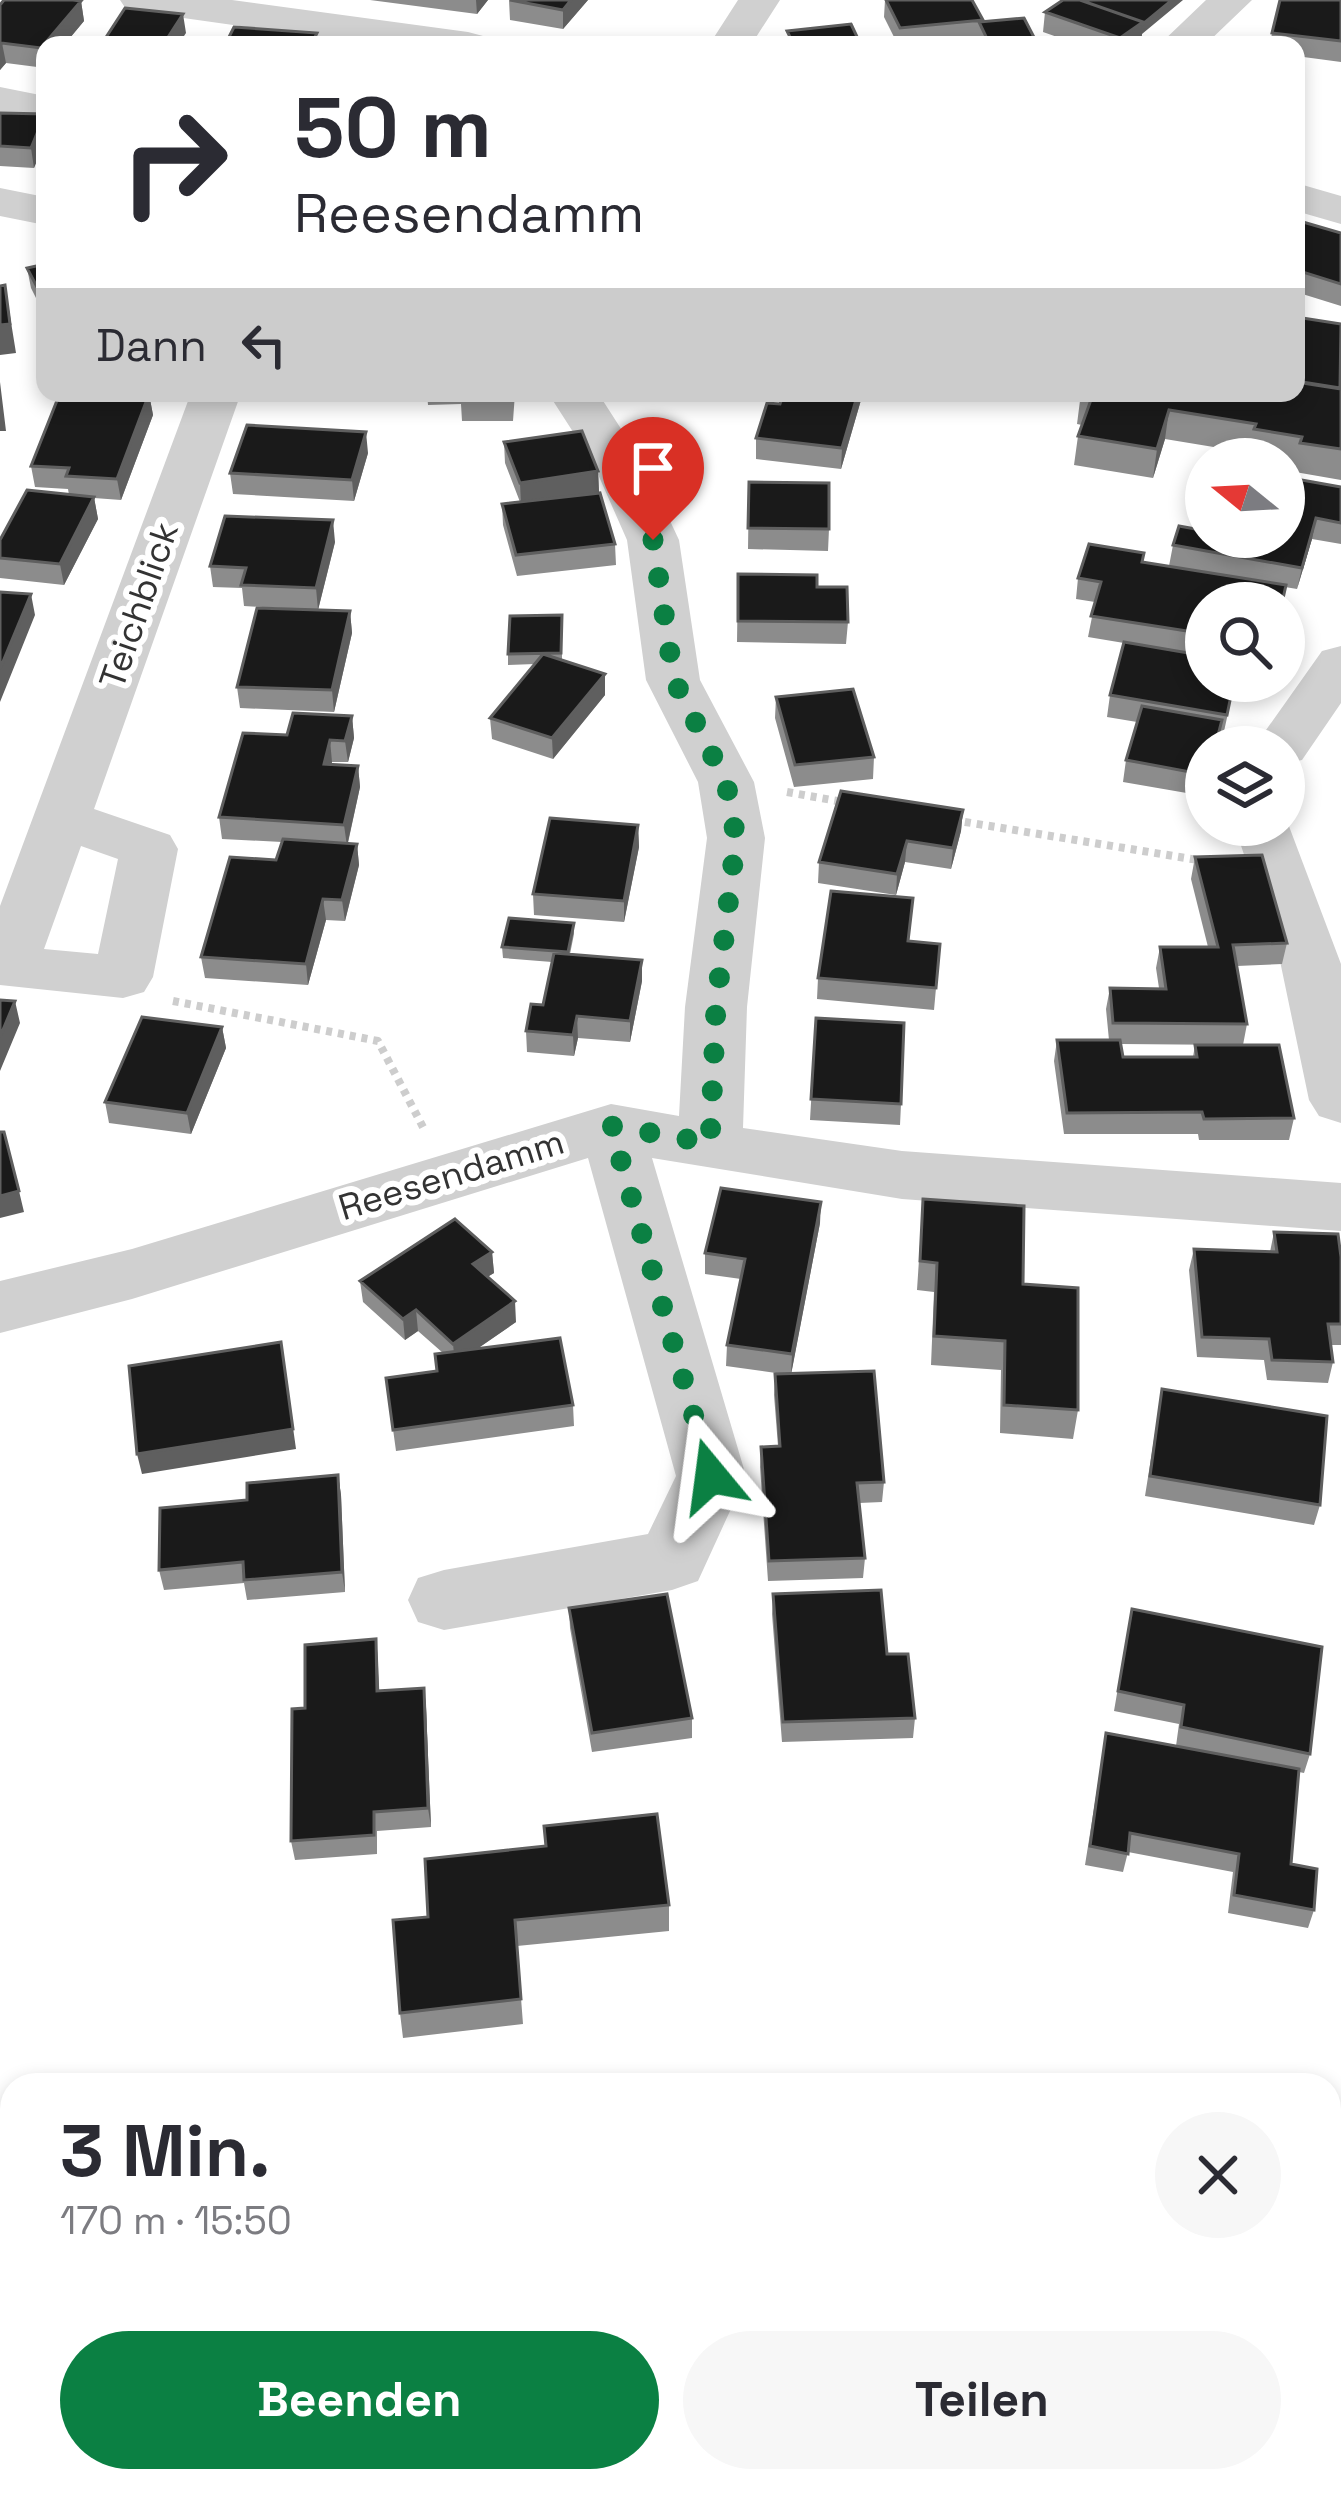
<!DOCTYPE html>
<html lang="de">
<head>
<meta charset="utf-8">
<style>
  :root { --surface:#fff; --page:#f7f7f7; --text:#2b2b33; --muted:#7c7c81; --accent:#0b8043 }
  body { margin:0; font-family:"Space Grotesk",sans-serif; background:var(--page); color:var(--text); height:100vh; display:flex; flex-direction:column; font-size:45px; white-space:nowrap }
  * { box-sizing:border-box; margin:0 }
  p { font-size:39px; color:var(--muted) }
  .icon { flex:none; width:66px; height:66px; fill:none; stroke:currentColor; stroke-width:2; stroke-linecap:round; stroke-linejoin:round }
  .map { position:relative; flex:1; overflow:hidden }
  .details { position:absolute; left:0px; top:2073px; width:1341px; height:420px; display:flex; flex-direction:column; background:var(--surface); border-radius:36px 36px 0 0; box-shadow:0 6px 18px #0003 }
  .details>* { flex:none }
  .top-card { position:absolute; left:36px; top:36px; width:1269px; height:366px; border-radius:24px; box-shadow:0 6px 18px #0003; background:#fff; color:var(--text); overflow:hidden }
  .needle { width:78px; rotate:288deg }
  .tools { position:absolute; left:1185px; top:438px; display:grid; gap:24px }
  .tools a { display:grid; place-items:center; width:120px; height:120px; border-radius:50%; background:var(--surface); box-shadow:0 6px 18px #0003; font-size:60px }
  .pin { position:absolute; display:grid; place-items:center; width:102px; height:102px; color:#fff; margin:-123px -51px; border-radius:50% 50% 50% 0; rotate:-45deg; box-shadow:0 0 12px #0007 }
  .pin .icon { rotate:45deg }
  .me { position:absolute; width:132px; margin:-66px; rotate:344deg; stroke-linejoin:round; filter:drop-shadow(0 0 9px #0008) }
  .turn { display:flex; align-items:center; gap:42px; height:252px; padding:0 60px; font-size:54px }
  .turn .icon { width:156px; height:156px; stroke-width:2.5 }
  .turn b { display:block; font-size:84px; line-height:102px }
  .then { display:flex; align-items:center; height:114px; padding:0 60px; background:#0003; gap:24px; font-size:45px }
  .round { display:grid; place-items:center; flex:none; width:126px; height:126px; border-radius:63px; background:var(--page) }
  .overview { display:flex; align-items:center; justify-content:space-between; height:204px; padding:0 60px }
  h1 { font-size:72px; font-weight:700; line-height:90px }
  .action { display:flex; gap:24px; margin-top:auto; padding:24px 60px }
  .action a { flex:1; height:138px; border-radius:72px; background:var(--accent); color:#fff; font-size:48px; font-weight:700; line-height:138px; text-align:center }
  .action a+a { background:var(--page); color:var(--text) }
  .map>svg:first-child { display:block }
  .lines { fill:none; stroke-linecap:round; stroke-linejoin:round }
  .path { stroke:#cdcdcd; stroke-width:8; stroke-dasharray:6 6; stroke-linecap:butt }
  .minor { fill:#d0d0d0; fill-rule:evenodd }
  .rail { stroke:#888; stroke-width:10; stroke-dasharray:15 10; stroke-linecap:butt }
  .wall { fill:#8c8c8c; fill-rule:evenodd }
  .shaded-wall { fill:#5f5f5f }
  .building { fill:#1a1a1a; stroke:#5f5f5f; stroke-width:3 }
  .route { stroke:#0b8043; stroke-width:21; stroke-dasharray:0 37.8 }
  .labels { text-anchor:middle; stroke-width:12; stroke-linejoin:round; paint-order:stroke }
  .street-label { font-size:36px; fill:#333; stroke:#fff }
</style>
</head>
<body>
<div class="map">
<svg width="1341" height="2493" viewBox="0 0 1341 2493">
  <rect width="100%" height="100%" fill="#fff"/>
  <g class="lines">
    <path class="path" d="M787,792L843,802
      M953,820L1204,861
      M173,1001L378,1041L424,1129"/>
    <path class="minor" d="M120,0H232L468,32L483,36L489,45H376L141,12L126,9Z
      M738,0H780L751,45H709Z
      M1206,0H1252L1205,45H1159Z
      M0,87L45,96V122L0,113Z
      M1296,183L1341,196V224L1296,211Z
      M0,188L45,197V225L0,216Z
      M191,393H241L94,809L170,835L178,849L153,977L144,992L123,998L0,985V906ZM81,846L118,859L98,954L44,949Z
      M548,393H598L643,463L679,540L700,680L754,782L765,838L747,1007L743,1128L902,1151L1341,1183V1231L902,1199L652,1158L746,1476L698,1581L672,1590L444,1630L418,1622L408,1600L418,1578L444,1570L648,1534L676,1476L588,1158L132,1299L0,1333V1281L132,1249L611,1104L679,1116L685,1007L707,838L698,782L646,680L627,540L593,463Z
      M1341,646V703L1302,760L1284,764V747H1254L1322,651Z
      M1284,813L1341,964V1123L1319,1116L1309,1100L1280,961L1234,825H1284Z"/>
    <path class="rail" d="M1329,2189H1341
      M1329,2236H1341
      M0,2289L12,2288
      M0,2338L12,2337"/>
  </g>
  <path class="wall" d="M370,0H488L477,14Z
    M509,0H588L563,29L510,20Z
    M885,0H972L983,22L1038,45H979L977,40L925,45H898L884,17Z
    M1341,0V62L1296,56V45H1270L1272,33Z
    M81,1L84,21L45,68L6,63L0,70V5Z
    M1045,12L1142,34L1141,42L1136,45H1080L1043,32Z
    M0,113L45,114L34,168L0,166Z
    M1296,220L1341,233V306L1296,292Z
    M45,264V316L31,288L27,268Z
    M1341,324V480L1295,472L1296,466L1284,464V459L1249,458L1250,453L1165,439L1153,478L1074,465L1078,436L1082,425L1077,424L1081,393H1296Z
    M427,393H515L513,421H462L461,404L428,405Z
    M784,393H863L841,469L756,459V438L780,404Z
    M149,394L153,415L121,500L94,498L98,519L64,585L0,578V540L69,495L68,489L35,487L31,466Z
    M504,442L598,471L599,492L615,544L616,565L517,576L503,525L502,504L520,502L505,463Z
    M368,453L354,501L233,494L230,473Z
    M749,482L829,529L828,551L748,549Z
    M1341,487V544L1312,539L1297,589L1285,587L1206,603V681H1235L1223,736H1220L1217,747H1206V789L1204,796L1123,782L1126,760L1137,722L1107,717L1110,695L1124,643L1088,637L1095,602L1076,599L1078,578L1143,563L1169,566L1173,545L1201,530L1284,537Z
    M335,542L318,610L244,606L242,588L213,587L210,566Z
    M738,574L817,587L848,622L846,644L737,642Z
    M350,611L352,633L334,712L240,708L237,687Z
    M562,615V660L605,695L553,759L492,739L490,718L535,664L508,665V654Z
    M776,697L874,757L873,779L794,787L775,718Z
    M352,716L354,738L348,762H332L331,764L358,766L360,787L348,843L357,844L359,865L345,921L326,920L308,985L205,978L201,957L276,860L282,842L222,839L219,817L287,735Z
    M963,810L961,831L951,869L905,862L896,895L818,883L819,862Z
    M638,825L639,847L624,922L534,915L533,894Z
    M1195,857L1287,943L1282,964L1237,966L1247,1024L1243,1045L1294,1118L1289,1140H1199L1198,1134H1064L1054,1061L1057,1040H1109L1106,1009L1110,988H1159L1156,968L1160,947H1208L1191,879ZM1121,1044L1238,1045H1195L1193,1057H1123Z
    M574,923V934L570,954L642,981L630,1042L578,1038L574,1056L527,1052L526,1031L543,1005L552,962L503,958L502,947Z
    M908,941L940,944L934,1010L817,999L818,978Z
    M816,1018L901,1104L900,1125L810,1120Z
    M222,1027L226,1048L191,1134L109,1123L105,1102Z
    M923,1199L1023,1284L1078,1410L1073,1439L1000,1433L1001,1370L931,1365L934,1292L917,1290Z
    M820,1223L791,1374L884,1482L882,1502L859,1503L865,1558L863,1578L768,1581L760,1467L761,1447L778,1446L774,1395L775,1374H783L726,1366L727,1345L741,1279L705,1274V1253Z
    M1274,1232L1341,1257V1345H1331L1333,1362L1328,1383L1267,1380L1264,1360L1197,1357L1189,1270L1194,1249L1270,1252Z
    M492,1252L494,1273L487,1277L516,1322L477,1349L573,1405L574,1426L396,1451L386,1378L436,1371L443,1353L418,1331L405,1340L363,1302L360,1281Z
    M1162,1389L1320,1505L1314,1525L1145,1496Z
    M338,1475L341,1495L345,1592L247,1600L244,1583L164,1590L159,1570Z
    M773,1594L887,1654L915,1718L913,1738L782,1742L772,1614Z
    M569,1608L692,1718V1738L592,1752L570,1628Z
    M1128,1629L1310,1754L1304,1773L1299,1772L1291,1864L1314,1910L1308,1928L1228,1913L1233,1872L1128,1852L1123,1872L1085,1865L1106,1733L1176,1746L1179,1724L1114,1711Z
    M376,1639L379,1691L426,1707L431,1827L377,1831V1854L295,1860L291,1841L305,1708Z
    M544,1826L669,1905V1931L517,1946L523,2024L403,2038L400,2013L428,1917L545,1846Z"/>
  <path class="shaded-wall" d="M476,0H488L477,14Z
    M571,0H588L563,29V10Z
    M1172,0H1183L1142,34L1141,42L1136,45H1119L1120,38Z
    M81,1L84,21L64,45H45V68L41,48Z
    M183,14L186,33L178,45H163Z
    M2,43L6,63L0,70V46Z
    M45,115V143L34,168L31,148Z
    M5,285L16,353L0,355V325Z
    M0,382L6,431H0Z
    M858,393H863L841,469L842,448Z
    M149,394L153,415L121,500L117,479Z
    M1169,410L1165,439L1153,478L1157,449Z
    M366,432L368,453L354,501L352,480Z
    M598,471L599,492L521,504L520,483Z
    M94,497L98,519L64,585L60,564Z
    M1316,518L1312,539L1297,589L1302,568Z
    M333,520L335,542L318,610L316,588Z
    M31,594L35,615L0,702V669Z
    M350,611L352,633L334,712L332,690Z
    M605,674V695L553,759L552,738Z
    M352,716L354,738L348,762L345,741Z
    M330,740L332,762L326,785L324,764Z
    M358,766L360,787L347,846L344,825Z
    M963,810L961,831L951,869L953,848Z
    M638,825L639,847L624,922V901Z
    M907,841L905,862L896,895L897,874Z
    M357,844L359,865L345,921L342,900Z
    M323,899L326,920L308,985L306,964Z
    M642,960V981L630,1042V1021Z
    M15,1001L20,1023L0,1071V1037Z
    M577,1016L578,1038L574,1056L573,1035Z
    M222,1027L226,1048L191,1134L187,1113Z
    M19,1191L24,1212L0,1218V1196Z
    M821,1202L820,1223L791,1375L792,1354Z
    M492,1252L494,1273L474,1285L473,1264Z
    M515,1301L516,1322L455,1364L453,1344Z
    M416,1310L418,1331L405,1340L403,1319Z
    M281,1342L296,1449L142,1474L137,1454Z
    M338,1475L341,1495L345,1592L342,1572Z
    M376,1639L378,1659L380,1711L377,1691Z
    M424,1688L426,1707L431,1827L428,1808Z"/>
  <path class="building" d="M4,0H73L81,1L41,48L2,43L0,46V5Z
    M510,0H571L563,10Z
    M886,0H972L983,20L900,28Z
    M1063,0H1080L1143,22L1120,38L1045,12Z
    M1080,0H1172L1143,24V22Z
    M1280,0H1341V41L1272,33Z
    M125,8L183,14L163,45H101Z
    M1024,18L1038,45H990L979,22Z
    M851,24L860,43L794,45L787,31Z
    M234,27L317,33L311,45H225Z
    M0,113L45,114L31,148L0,146Z
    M1296,220L1341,233V284L1296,270Z
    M45,264V302L27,268Z
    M5,285L10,324L0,325V286Z
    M1296,317L1341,324L1340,388L1296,381Z
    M1296,382L1341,389V449L1300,443L1302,437L1254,429L1256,424L1169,410L1157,449L1078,436L1092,397L1081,395V393H1296Z
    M60,393L149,394L117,479L66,476L69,468L31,466Z
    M461,393H513L512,400H461Z
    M784,393H858L842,448L756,438L767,403L780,404Z
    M247,425L366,432L352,480L230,473Z
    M582,431L598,471L520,483L504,442Z
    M1296,479L1341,487V523L1316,518L1302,568L1173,545L1179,526L1201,530L1206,514V537H1284V509H1286Z
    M749,482L829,483V529L748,528Z
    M27,490L94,497L60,564L0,558V540Z
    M600,493L615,544L516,555L502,504Z
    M225,516L333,520L316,588L241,585L246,568L210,566Z
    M1089,544L1144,553L1142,562L1286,585L1282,603H1206V634L1091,616L1101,582L1078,578Z
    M738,574L817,575V587H847L848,622L738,621Z
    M0,592L31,594L0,669Z
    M257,608L350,611L332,690L237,687Z
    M562,615L561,653L508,654L510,616Z
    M1124,642L1206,656V681H1234L1227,715L1110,695Z
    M543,654L605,674L552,738L490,718Z
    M853,689L874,757L795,765L776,697Z
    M1142,706L1222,720L1215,747H1206V775L1126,760Z
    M293,713L352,716L345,741L330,740L324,764L358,766L344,825L219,817L243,733L287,735Z
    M841,791L963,810L953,848L907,841L897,874L819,862Z
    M550,818L638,825L624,901L533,894Z
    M283,839L357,844L342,900L323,899L306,964L201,957L230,857L276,860Z
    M1262,855L1287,943L1233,945L1247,1024L1113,1023L1110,988L1166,989L1160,947H1218L1195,857Z
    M831,891L913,898L908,941L940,944L936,988L818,978Z
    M509,918L574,923L568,952L502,947Z
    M554,953L642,960L630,1021L577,1016L573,1035L526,1031L531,1004L543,1005Z
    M0,1000L15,1001L0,1037Z
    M142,1017L222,1027L187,1113L105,1102Z
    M816,1018L904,1023L901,1104L811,1099Z
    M1057,1040H1120L1123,1057H1197L1195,1045H1279L1294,1118L1204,1119L1202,1112L1067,1113Z
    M0,1132H4L19,1191L0,1196Z
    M721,1188L821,1202L792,1354L727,1345L745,1259L705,1253Z
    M923,1199L1024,1206L1023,1284L1078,1288V1410L1004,1405L1005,1341L934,1336L937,1263L920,1261Z
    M455,1219L492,1252L473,1264L515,1301L453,1344L416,1310L403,1319L360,1281Z
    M1274,1232L1338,1234L1341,1257V1324H1328L1333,1362L1272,1360L1269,1339L1202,1337L1194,1249L1277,1252Z
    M560,1338L573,1405L393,1430L386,1378L437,1371L435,1354Z
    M281,1342L293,1429L137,1454L129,1366Z
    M874,1371L884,1482L857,1483L865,1558L769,1561L761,1447L780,1446L775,1374Z
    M1162,1389L1327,1416L1320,1505L1150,1476Z
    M338,1475L342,1572L244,1580L243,1562L159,1570L160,1508L247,1500V1483Z
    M881,1590L887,1654H908L915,1718L783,1722L773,1594Z
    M667,1594L692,1718L592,1733L569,1608Z
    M1132,1609L1322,1647L1310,1754L1181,1727L1184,1705L1118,1691Z
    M376,1639L377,1691L424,1688L428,1808L374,1812V1835L291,1841L292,1709L305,1708V1645Z
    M1106,1733L1299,1769L1291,1864L1317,1869L1314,1910L1234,1895L1239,1854L1130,1833L1128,1854L1090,1846Z
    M657,1814L669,1905L515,1920L521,1999L400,2013L393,1920L428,1917L425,1859L546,1846L544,1826Z"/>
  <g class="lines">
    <path class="route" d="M653,540L674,680L726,782L736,838L716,1006L710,1143L611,1126L711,1476"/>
  </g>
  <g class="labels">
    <g class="street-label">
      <text transform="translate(138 605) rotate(-71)" y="13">Teichblick</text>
      <text transform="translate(451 1174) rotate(-17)" y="13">Reesendamm</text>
    </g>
  </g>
</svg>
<div class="tools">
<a><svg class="needle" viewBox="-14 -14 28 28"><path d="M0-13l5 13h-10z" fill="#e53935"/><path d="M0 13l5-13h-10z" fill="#7c7c81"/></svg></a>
<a><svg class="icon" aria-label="search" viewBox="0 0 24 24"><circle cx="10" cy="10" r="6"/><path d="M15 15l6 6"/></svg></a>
<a><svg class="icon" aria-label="layers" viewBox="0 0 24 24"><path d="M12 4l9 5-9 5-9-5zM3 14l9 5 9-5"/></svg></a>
</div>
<div class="pin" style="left:653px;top:540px;background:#d93025"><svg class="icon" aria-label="arrive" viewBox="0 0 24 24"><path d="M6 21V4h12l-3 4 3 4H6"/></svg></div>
<svg class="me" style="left:711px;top:1476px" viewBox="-20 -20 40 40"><path d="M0-17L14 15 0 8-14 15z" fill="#0b8043" stroke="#fff" stroke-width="4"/></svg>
<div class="top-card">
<div class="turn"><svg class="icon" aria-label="right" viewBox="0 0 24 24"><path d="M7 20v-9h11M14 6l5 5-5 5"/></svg><div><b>50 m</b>Reesendamm</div></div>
<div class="then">Dann<svg class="icon" aria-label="left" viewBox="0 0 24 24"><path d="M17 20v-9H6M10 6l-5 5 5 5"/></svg></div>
</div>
<section class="details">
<div class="overview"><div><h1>3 Min.</h1><p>170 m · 15:50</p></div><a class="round"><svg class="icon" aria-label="close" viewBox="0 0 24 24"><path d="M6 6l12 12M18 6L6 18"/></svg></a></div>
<div class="action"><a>Beenden</a><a>Teilen</a></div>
</section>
</div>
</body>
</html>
